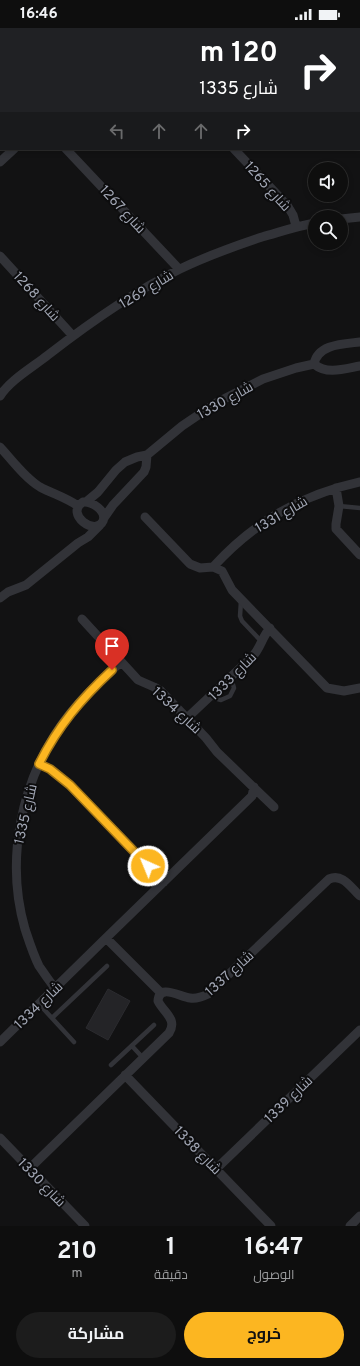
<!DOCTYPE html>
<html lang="ar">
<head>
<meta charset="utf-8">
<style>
  :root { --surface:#0e0e0e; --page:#1c1c1c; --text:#f1f3f6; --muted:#9b9c9e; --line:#2e2e2e; --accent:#fcb621 }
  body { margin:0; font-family:Overpass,Cairo,sans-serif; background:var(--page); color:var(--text); direction:rtl; height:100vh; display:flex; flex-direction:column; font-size:15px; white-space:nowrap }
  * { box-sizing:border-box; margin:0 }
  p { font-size:13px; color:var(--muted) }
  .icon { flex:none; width:22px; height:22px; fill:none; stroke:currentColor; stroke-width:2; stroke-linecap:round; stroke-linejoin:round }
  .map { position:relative; height:1198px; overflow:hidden; direction:ltr }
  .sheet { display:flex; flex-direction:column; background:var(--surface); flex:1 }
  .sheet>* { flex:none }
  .hud { position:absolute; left:0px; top:0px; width:360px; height:122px; box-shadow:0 2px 6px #0003,0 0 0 1px var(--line); direction:rtl; background:#202124; color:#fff; overflow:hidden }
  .tools { position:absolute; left:308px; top:134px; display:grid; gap:8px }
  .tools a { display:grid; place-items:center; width:40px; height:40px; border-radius:50%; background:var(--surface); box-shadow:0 2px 6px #0003,0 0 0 1px var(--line); font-size:20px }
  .pin { position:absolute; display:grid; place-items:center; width:34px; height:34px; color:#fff; margin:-41px -17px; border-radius:50% 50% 50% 0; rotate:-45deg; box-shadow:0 0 4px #0007 }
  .pin .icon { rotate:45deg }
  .me { position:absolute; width:44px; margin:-22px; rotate:316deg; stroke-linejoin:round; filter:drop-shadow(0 0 3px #0008) }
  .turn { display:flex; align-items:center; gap:14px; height:84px; padding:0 16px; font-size:18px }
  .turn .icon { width:52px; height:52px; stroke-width:2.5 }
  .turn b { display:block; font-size:28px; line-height:34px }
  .lanes { display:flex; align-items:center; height:38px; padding:0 16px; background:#0003; justify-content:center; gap:20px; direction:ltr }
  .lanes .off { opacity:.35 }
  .eta { display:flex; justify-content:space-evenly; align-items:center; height:68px; text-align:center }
  .eta b { font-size:24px; font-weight:700; line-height:28px }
  .primary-button { display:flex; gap:8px; margin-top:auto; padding:8px 16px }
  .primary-button a { flex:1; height:46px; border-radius:24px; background:var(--accent); color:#111; font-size:16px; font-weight:700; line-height:46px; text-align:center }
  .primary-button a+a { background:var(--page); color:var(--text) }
  .status { display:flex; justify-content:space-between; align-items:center; height:28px; padding:0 20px; background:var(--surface); direction:ltr }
  .status svg { height:11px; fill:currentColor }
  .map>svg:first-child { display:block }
  .building { fill:#242427; stroke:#2b2b2f }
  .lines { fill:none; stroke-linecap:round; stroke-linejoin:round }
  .service { stroke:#323338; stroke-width:4.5 }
  .minor { stroke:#323338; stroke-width:9 }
  .route-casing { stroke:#a47615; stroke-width:10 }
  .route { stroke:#fcb621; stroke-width:7 }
  .labels { text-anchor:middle; stroke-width:4; stroke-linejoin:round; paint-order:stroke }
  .street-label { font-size:14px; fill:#a2a7b5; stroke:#0d0d0e }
</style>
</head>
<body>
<div class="status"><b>16:46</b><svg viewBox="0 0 49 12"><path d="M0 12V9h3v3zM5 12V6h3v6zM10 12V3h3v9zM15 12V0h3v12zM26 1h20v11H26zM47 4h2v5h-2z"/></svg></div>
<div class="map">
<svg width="360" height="1198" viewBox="0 0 360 1198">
  <rect width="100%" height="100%" fill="#121213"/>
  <path class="building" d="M108,961L130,973L108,1012L86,1000Z"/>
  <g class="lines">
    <path class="service" d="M339,478L360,480
      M241,573L240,588L242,593L261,613
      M211,669L221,672L230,668L234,660L231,649
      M39,976L74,1014
      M52,990L107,938
      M132,1018L143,1030
      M111,1037L154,997"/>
    <path class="minor" d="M116,0L117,1
      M291,0L292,1
      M272,1L273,0
      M359,61L360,62
      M66,121L179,241
      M234,121L287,177L293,187L296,198
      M0,134L14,121
      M341,191L360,189
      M0,228L73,308
      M314,336C318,316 343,316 360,314
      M314,336C327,347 344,341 360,338
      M0,368C10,352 33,339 48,327C88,296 135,263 180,241C207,228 235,218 262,209C280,204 297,198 315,195
      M0,419C12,432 25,450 40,459C53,466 65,469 78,478
      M336,460L339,478L336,496V501L360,527
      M83,474C92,473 107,483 103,493C96,509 64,486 83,474Z
      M86,474L98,464L116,442L125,434L137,429L147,427L182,398L216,375L263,351L296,340L314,336
      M145,489L190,536L200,540L213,539L222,543L232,562L327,660L344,663L360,660
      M104,490L113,477L144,444L146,439L147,427
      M213,539C254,494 301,467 360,454
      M0,570L8,564L26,557L78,515L88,509L100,497
      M82,591L138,652L154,659L161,663L206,710L217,724L274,779
      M187,690L253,628C261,619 262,609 270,600
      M39,736L50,741L70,757L164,854
      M106,910L252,768L254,759
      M55,960C49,953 44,945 39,938C33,926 29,913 25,901C5,832 21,754 62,696C79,672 100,653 121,634
      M0,1014L106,910L161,965
      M125,1047L271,1198
      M0,1110L85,1198
      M29,1141L169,1005C178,991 163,984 158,973C159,955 180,969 190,970C197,971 202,969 208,966L329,851C343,845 351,860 360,868
      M216,1141L360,1002
      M350,1198L360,1188"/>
  </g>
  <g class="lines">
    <defs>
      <path id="route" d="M112,642C81,671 58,698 39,736L50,741L70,757L148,838"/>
    </defs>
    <use href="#route" class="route-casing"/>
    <use href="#route" class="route"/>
  </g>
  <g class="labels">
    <g class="street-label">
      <text transform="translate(268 158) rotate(48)" y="5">شارع 1265</text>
      <text transform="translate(123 181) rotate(47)" y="5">شارع 1267</text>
      <text transform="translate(146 261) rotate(-31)" y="5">شارع 1269</text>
      <text transform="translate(37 268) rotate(48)" y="5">شارع 1268</text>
      <text transform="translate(225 372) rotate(-29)" y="5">شارع 1330</text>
      <text transform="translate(281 486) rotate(-30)" y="5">شارع 1331</text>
      <text transform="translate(232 648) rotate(-45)" y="5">شارع 1333</text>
      <text transform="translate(177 682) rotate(43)" y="5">شارع 1334</text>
      <text transform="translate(25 786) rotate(-77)" y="5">شارع 1335</text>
      <text transform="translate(229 945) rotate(-42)" y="5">شارع 1337</text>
      <text transform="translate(38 977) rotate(-44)" y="5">شارع 1334</text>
      <text transform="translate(288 1071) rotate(-44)" y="5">شارع 1339</text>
      <text transform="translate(198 1122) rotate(46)" y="5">شارع 1338</text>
      <text transform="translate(42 1154) rotate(46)" y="5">شارع 1330</text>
    </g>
  </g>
</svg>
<div class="tools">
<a><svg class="icon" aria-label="sound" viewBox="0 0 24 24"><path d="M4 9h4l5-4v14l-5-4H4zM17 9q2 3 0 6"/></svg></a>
<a><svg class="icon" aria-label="search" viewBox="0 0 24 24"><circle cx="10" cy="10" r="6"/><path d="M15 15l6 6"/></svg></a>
</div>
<div class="pin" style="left:112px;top:642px;background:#d93025"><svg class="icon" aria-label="arrive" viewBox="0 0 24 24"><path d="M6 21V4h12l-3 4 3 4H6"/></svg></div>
<svg class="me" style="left:148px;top:838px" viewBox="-20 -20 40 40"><circle r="17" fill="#fcb621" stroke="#fff" stroke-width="3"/><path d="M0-11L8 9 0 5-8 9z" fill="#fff"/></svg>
<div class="hud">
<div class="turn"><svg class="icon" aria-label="right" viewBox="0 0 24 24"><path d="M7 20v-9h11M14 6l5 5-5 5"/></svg><div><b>120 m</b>شارع 1335</div></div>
<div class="lanes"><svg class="icon off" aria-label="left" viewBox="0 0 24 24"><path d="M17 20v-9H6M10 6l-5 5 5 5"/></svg><svg class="icon off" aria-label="ahead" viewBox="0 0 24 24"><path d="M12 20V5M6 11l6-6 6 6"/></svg><svg class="icon off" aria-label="ahead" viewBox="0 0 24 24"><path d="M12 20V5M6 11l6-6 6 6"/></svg><svg class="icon" aria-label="right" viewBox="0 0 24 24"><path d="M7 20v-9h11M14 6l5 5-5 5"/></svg></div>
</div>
</div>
<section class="sheet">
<div class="eta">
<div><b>16:47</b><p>الوصول</p></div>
<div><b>1</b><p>دقيقة</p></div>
<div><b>210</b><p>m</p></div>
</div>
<div class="primary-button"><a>خروج</a><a>مشاركة</a></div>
</section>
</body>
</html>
